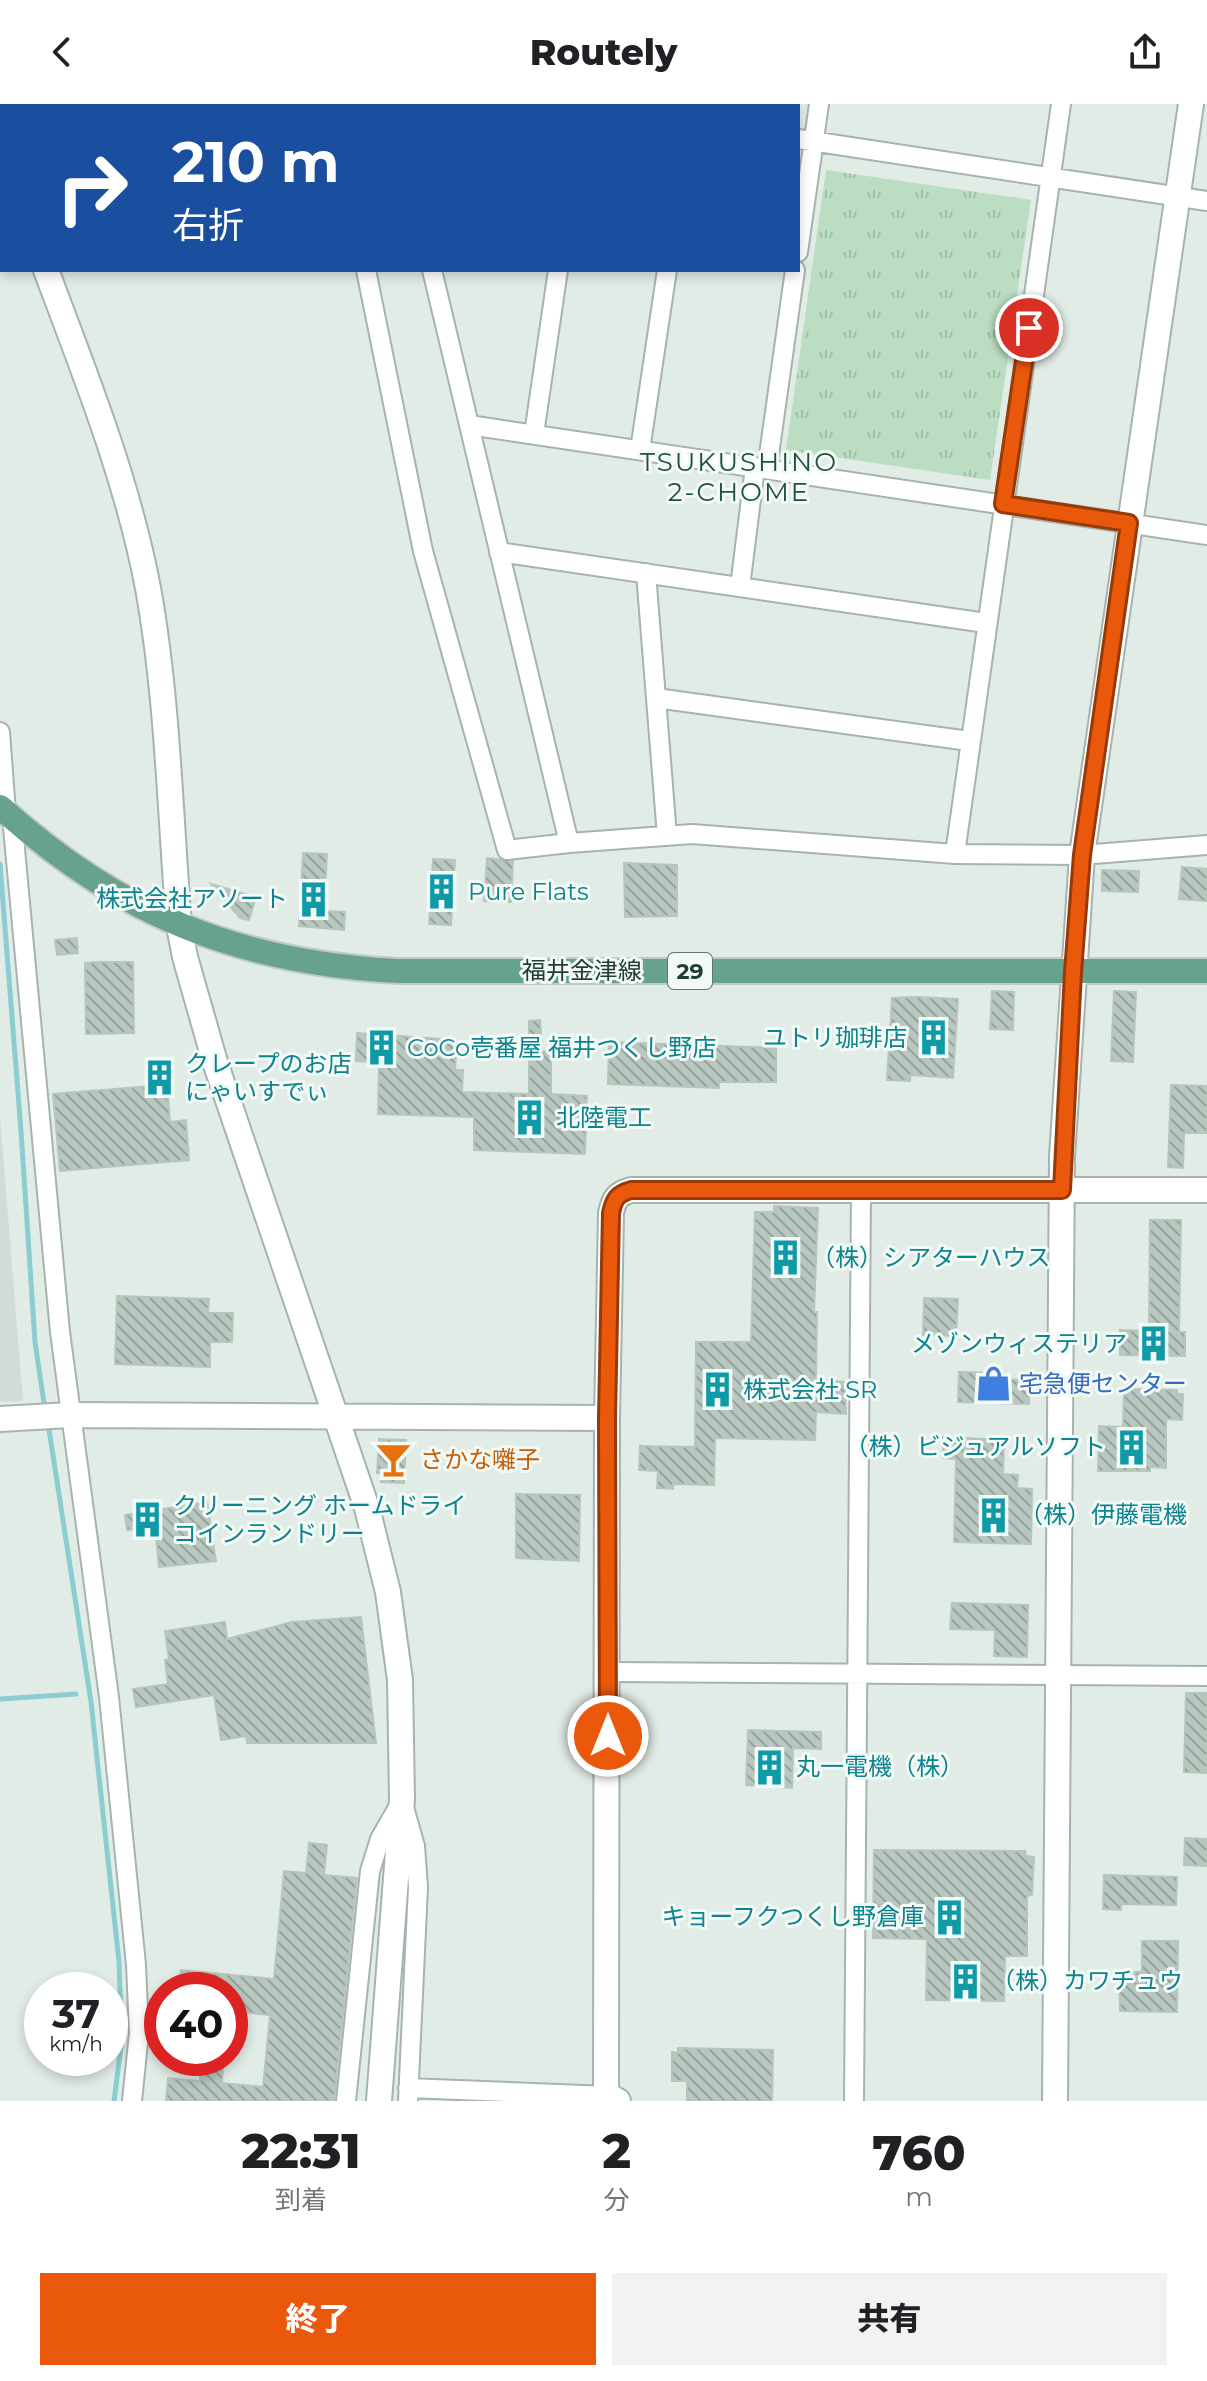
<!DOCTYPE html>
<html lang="ja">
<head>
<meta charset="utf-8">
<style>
  :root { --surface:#fff; --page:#f2f2f2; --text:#202124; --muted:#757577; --accent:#ea580c }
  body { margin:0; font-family:Montserrat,"Noto Sans JP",sans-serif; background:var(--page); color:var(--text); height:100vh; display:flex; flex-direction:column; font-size:30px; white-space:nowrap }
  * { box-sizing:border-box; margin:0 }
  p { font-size:26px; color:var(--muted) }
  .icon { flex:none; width:44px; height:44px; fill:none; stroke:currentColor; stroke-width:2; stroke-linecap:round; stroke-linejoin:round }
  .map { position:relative; height:1997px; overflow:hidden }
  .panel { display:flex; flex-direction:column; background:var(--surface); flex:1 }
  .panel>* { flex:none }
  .banner { position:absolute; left:0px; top:0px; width:800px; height:168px; box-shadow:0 4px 12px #0003; background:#1a4fa0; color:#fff; overflow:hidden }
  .speed { position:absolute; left:24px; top:1868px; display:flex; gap:16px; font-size:40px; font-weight:700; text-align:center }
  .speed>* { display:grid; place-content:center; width:104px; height:104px; border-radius:50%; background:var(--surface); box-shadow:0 4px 12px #0003; line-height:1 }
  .speed small { font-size:20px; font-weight:400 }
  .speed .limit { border:12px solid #d22; background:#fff; color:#111 }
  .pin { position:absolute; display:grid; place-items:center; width:68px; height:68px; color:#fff; margin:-34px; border:4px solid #fff; border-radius:50%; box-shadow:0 2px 8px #0007 }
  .me { position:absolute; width:88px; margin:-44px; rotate:0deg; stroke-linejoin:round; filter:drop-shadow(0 0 6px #0008) }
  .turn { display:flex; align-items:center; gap:28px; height:168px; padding:0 40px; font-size:36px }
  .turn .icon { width:104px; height:104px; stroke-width:2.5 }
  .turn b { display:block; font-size:56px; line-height:68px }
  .eta { display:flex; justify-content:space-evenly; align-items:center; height:136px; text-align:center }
  .eta b { font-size:48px; font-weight:800; line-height:56px }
  .primary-button { display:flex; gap:16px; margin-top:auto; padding:16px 40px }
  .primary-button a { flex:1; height:92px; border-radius:0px; background:var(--accent); color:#fff; font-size:32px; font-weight:800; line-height:92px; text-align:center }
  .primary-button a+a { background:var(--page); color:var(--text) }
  header { display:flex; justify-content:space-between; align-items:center; height:104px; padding:0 40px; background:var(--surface); font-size:36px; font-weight:800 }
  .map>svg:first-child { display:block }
  .built { fill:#d1dcd6 }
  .grass { fill:url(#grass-tufts) }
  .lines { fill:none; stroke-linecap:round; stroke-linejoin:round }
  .stream { stroke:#8bcdd1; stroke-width:5 }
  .building { fill:url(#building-back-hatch); stroke:#b5c6bd; stroke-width:2 }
  .minor-casing { stroke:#a5b4ae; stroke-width:22 }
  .tertiary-casing { stroke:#a5b4ae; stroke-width:28 }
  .primary-casing { stroke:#c1c9c6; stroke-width:28 }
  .minor { stroke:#fff; stroke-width:18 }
  .tertiary { stroke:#fff; stroke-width:24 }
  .primary { stroke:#67a28d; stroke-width:24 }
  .route-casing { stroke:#983908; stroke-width:20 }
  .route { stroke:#ea580c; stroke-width:14 }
  .labels { text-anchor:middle; stroke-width:6; stroke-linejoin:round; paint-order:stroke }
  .shield { fill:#f3f9f5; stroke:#61766e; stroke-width:2 }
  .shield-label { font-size:22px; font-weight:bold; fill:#223e34 }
  .culture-label { font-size:24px; fill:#0d838f; stroke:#f3f9f5; text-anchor:start }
  .street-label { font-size:24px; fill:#223e34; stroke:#f3f9f5 }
  .shop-label { font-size:24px; fill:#366cbe; stroke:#f3f9f5; text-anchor:start }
  .food-label { font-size:24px; fill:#c56008; stroke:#f3f9f5; text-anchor:start }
  .neighbourhood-label { font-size:26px; letter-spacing:2px; fill:#1e503f; stroke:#f3f9f5 }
</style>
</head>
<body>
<header><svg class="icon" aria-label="back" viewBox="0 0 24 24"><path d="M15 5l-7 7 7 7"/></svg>Routely<svg class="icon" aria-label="share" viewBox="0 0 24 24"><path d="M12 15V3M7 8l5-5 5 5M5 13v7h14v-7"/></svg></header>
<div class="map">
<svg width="1207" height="1997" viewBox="0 0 1207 1997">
  <defs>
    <pattern id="grass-tufts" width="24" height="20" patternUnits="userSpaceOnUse" patternTransform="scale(2)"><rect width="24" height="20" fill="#bbddc1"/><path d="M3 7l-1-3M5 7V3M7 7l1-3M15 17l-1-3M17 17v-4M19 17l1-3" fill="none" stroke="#a0bfa6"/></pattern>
    <pattern id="building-back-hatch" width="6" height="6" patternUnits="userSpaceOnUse" patternTransform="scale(2)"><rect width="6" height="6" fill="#b8c7c0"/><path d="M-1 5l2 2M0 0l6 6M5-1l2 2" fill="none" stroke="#95a39d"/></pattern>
  </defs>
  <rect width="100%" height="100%" fill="#e2ece7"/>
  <path class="built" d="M0,1013L23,1297L0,1298Z"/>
  <path class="grass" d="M826,66L1031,96L990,376L786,346Z"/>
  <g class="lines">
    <path class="stream" d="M0,760L21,1027L35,1238L45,1306
      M48,1319L91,1598L119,1858L122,1935L114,1997
      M0,1595L76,1590"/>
  </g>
  <path class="building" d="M303,749L327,750L324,807L345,808L344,826L299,822Z
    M487,754L513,757L511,798L484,797Z
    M433,755L455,756L451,821L429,820Z
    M624,759L677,761V812L625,813Z
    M1182,763L1207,765V797L1179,795Z
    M1102,766L1139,767L1138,788L1102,787Z
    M211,780L256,793L249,816L240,814Z
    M77,834L78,849L57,851L55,836Z
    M98,858H133L134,929L86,930L85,859Z
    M992,887L1014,888L1013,926L990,925Z
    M1114,887L1136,888L1133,958L1111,957Z
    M918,893L958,895L953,974L910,971V977L887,976L892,894Z
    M540,916L542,947H551V990L587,992L585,1050L474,1046V1013L378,1010L379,958L356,957L357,929L457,936L455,966H463L462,988L529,990V917Z
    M609,938L776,944V978H719V984L608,980Z
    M166,969L170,1018L186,1016L189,1056L60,1067L53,990L152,982L151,971Z
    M1171,981L1207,982V1029H1184L1183,1064L1168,1063Z
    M774,1102L818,1104L814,1208H817L816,1276L845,1278L846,1310L816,1308L815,1336L715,1334L714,1381L673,1380V1385L657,1384L658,1367L639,1366L640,1342L695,1343L696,1238H751L755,1108H774Z
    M1150,1116H1181L1179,1228H1185V1252L1120,1251V1226L1149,1227Z
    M117,1192L209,1195L208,1209H233L232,1238H210V1263L115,1260Z
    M924,1194L958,1195L956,1232L923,1231Z
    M959,1268L1004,1269L1005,1275L1029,1277V1300L958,1298Z
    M1128,1285L1177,1286V1290H1183L1182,1316L1166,1315V1364L1150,1363V1367H1098L1099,1322L1123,1323L1124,1288L1128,1289Z
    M943,1333L1004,1336L1003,1370L1018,1371L1017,1384L1032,1385L1031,1440L954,1438L956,1355L943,1354Z
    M379,1335L406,1336L404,1379L381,1378V1369H377Z
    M516,1390L580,1391L579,1457L516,1454Z
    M207,1398L216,1457L159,1463L155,1422L127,1426L125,1411Z
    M952,1499L1028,1501L1027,1553L994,1552L995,1526L950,1525Z
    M361,1513L376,1639H247L246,1632L221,1636L214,1591L136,1603L133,1585L168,1580L165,1556L169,1555L165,1527L225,1518L227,1535L292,1518Z
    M1186,1589H1207V1669L1184,1668Z
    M748,1626L821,1628V1645L793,1644L792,1684L746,1681Z
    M1185,1734L1207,1735V1762L1184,1761Z
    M309,1739L327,1741L324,1771L357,1774L334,1997H166L168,1974L200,1977V1962L223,1963L222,1979L263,1983L270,1911L230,1907V1886H178L181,1866L274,1875L284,1767L306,1769Z
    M874,1746L1025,1747L1026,1752L1034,1753L1032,1791L1027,1792V1852H1005L1004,1897L926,1896L927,1835L873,1834Z
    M1104,1771L1177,1773L1176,1801L1121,1800V1806L1103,1805Z
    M1142,1837H1178L1177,1908L1120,1907L1119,1868H1142Z
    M678,1944L773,1946L772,1997H687V1977H672V1948L678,1949Z"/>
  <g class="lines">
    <defs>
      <path id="minor" d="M566,0L579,2
        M446,2L447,0
        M798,35L1207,97
        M0,138H2
        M798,148L819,0
        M366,166L423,447L507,746L569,739L692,730L955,750L1061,0
        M432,166L569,739
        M469,321L1207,431
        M534,330L558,166
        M640,346L667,166
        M767,365L795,166
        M499,448L986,519
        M646,469L667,732
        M740,483L755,363
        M656,594L969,637
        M0,628L6,708
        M12,713L60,1228L109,1593L136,1861L139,1929L132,1997
        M955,750L1082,751L1207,741
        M608,1568L1207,1572
        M405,1707L415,1742L418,1783L408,1997
        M408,1984L609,1992
        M346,1997L370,1767L380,1735L400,1700
        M854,1997L861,1086"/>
      <path id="tertiary" d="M0,4L2,16
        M46,166C85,270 127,374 148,484C168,595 170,709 179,822L185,853L215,958L367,1404L388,1488L400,1576L402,1695L379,1997
        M0,1315L70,1311L607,1314
        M618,1997L609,1992L606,1983L607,1314L611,1109C614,1095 617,1090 631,1086H1207
        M1055,1997L1062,1053L1082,751L1191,0"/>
      <path id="primary" d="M0,703C118,810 239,859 398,867H1207"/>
    </defs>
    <use href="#minor" class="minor-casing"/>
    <use href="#tertiary" class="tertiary-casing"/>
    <use href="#primary" class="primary-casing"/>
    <use href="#minor" class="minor"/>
    <use href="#tertiary" class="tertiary"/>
    <use href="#primary" class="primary"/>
  </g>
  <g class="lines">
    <defs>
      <path id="route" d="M608,1632L607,1314L611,1109C614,1095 617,1090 631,1086H1062L1073,868L1082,751L1129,419L1003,400L1029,224"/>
    </defs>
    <use href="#route" class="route-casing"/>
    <use href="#route" class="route"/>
  </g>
  <defs>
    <symbol id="building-bare" viewBox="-9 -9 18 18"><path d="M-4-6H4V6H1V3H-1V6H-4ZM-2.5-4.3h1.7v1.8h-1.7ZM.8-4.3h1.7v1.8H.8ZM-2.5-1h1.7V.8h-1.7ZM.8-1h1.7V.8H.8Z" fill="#0f9aa8" stroke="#f3f9f5" stroke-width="2.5" paint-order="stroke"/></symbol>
    <symbol id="shop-bare" viewBox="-9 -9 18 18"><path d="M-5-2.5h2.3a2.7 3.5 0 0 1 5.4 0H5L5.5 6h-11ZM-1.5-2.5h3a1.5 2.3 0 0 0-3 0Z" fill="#3f7fe0" stroke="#f3f9f5" stroke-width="2.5" paint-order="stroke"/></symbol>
    <symbol id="bar-bare" viewBox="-9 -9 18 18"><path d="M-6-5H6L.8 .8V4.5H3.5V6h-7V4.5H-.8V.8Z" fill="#e8710a" stroke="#f3f9f5" stroke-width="2.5" paint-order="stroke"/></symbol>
  </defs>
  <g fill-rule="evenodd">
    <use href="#building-bare" x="416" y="762" width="51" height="51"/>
    <use href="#building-bare" x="288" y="770" width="51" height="51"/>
    <use href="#building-bare" x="908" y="908" width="51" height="51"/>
    <use href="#building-bare" x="356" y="918" width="51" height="51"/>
    <use href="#building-bare" x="134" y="948" width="51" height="51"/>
    <use href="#building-bare" x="504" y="988" width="51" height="51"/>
    <use href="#building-bare" x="760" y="1128" width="51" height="51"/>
    <use href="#building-bare" x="1128" y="1214" width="51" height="51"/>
    <use href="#shop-bare" x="968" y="1254" width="51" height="51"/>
    <use href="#building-bare" x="692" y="1260" width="51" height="51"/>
    <use href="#building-bare" x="1106" y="1318" width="51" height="51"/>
    <use href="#bar-bare" x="368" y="1330" width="51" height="51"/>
    <use href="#building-bare" x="968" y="1386" width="51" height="51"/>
    <use href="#building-bare" x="122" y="1390" width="51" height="51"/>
    <use href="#building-bare" x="744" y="1638" width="51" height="51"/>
    <use href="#building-bare" x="924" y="1788" width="51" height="51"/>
    <use href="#building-bare" x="940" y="1852" width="51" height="51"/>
  </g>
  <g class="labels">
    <rect class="shield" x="668" y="849" width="44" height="36" rx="6"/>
    <g class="shield-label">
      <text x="690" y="875">29</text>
    </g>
    <g class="culture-label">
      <text x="468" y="796">Pure Flats</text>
      <text x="288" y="803" text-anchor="end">株式会社アソート</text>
      <text x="907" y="942" text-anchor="end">ユトリ珈琲店</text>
      <text x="407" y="952">CoCo壱番屋 福井つくし野店</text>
      <text x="185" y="968">クレープのお店<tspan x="185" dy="28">にゃいすでぃ</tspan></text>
      <text x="556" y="1022">北陸電工</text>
      <text x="811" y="1162">（株）シアターハウス</text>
      <text x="1127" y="1248" text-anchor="end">メゾンウィステリア</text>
      <text x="743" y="1294">株式会社 SR</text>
      <text x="1106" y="1351" text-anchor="end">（株）ビジュアルソフト</text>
      <text x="173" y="1410">クリーニング ホームドライ<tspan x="173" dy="28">コインランドリー</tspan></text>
      <text x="1019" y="1419">（株）伊藤電機</text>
      <text x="796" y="1671">丸一電機（株）</text>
      <text x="924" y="1821" text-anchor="end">キョーフクつくし野倉庫</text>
      <text x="991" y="1885">（株）カワチュウ</text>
    </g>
    <g class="street-label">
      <text x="582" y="875">福井金津線</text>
    </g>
    <g class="shop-label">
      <text x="1019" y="1288">宅急便センター</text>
    </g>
    <g class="food-label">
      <text x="420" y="1364">さかな囃子</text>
    </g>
    <g class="neighbourhood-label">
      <text x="739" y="367">TSUKUSHINO<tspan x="739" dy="30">2-CHOME</tspan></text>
    </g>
  </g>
</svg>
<div class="speed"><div>37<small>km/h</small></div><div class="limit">40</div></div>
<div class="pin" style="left:1029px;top:224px;background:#d93025"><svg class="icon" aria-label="arrive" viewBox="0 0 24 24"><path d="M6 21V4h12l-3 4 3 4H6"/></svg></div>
<svg class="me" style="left:608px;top:1632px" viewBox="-20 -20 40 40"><circle r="17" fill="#ea580c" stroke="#fff" stroke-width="3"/><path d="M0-11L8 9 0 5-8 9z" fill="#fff"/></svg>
<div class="banner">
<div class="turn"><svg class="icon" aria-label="right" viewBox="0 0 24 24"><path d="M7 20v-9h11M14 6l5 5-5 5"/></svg><div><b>210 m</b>右折</div></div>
</div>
</div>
<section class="panel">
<div class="eta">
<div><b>22:31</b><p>到着</p></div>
<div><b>2</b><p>分</p></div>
<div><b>760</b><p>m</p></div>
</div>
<div class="primary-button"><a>終了</a><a>共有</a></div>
</section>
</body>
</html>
